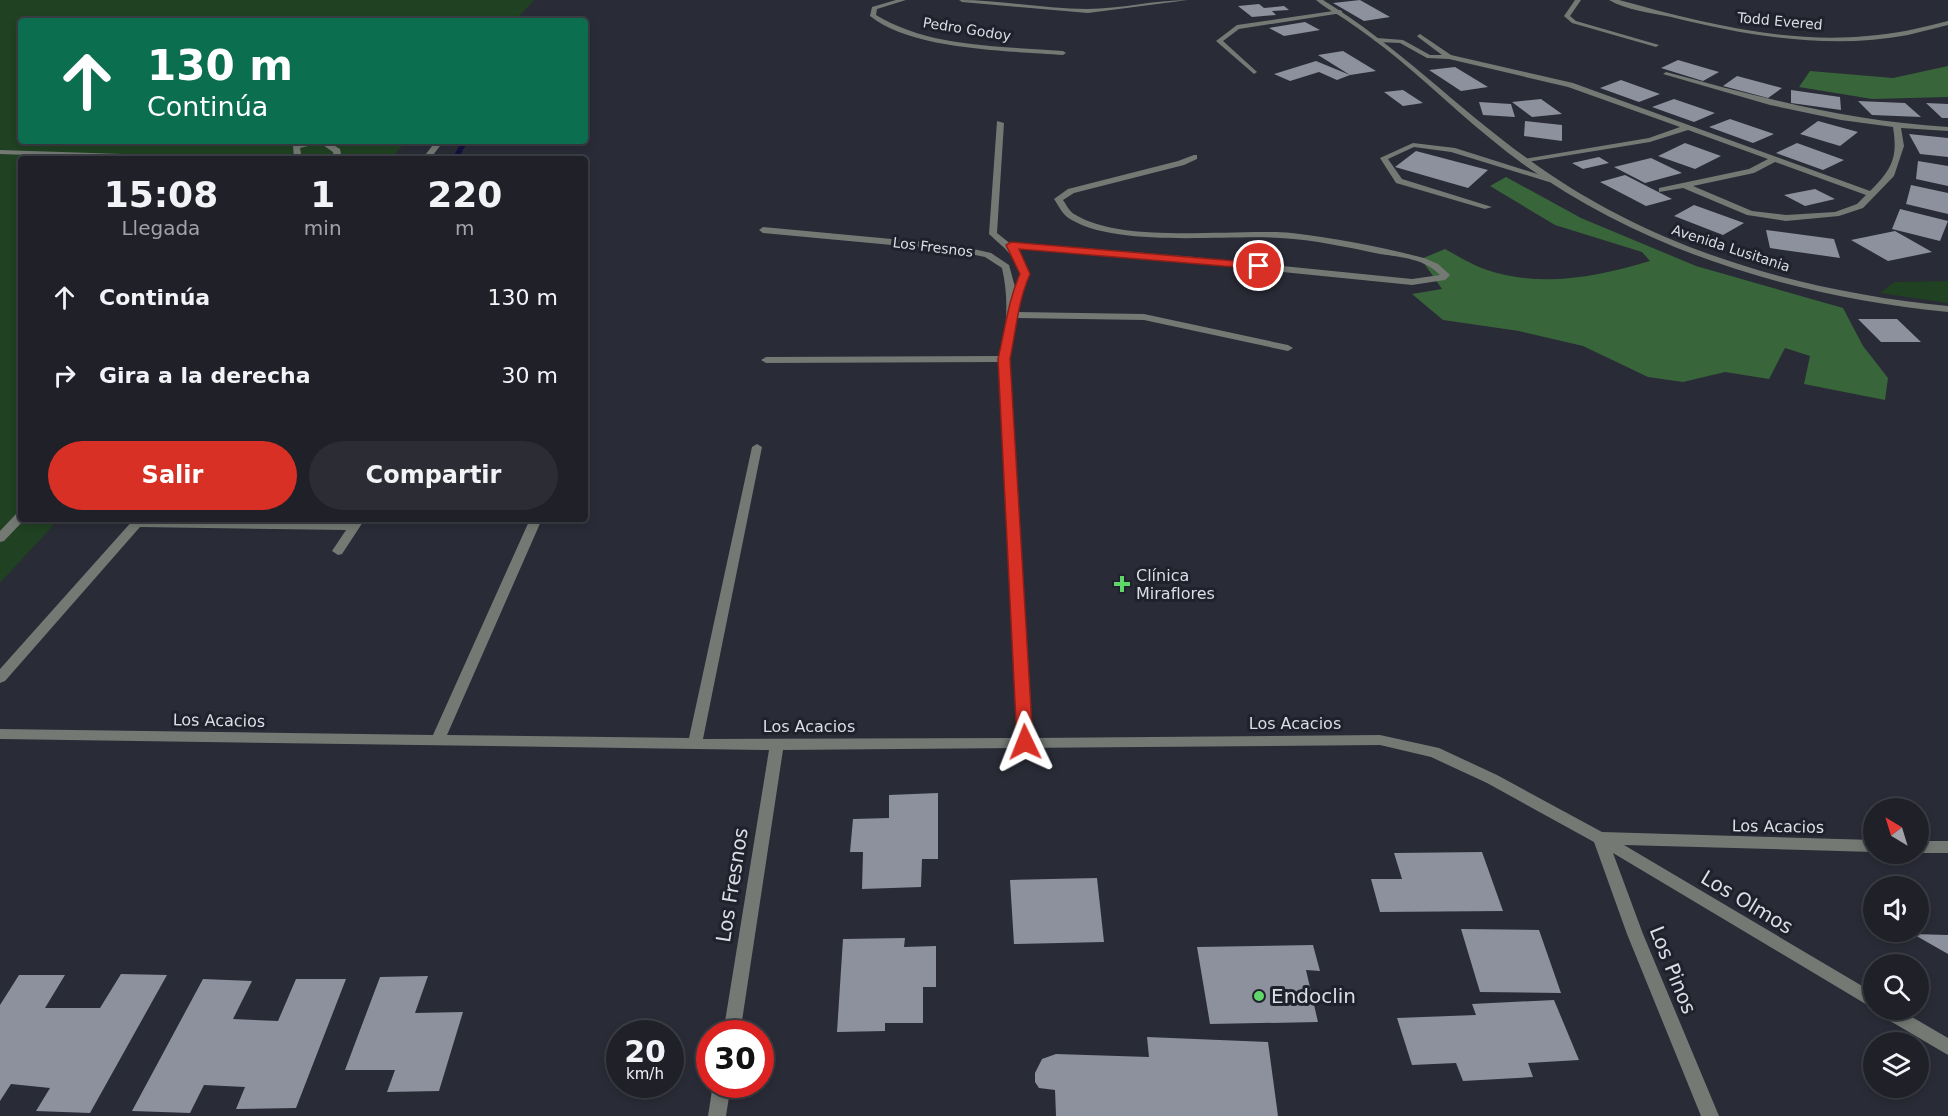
<!DOCTYPE html>
<html lang="es">
<head>
<meta charset="utf-8">
<style>
  :root { --surface:#1f2028; --page:#2c2d34; --text:#f1f3f6; --muted:#a1a3a8; --line:#3c3e45; --accent:#d93025 }
  body { margin:0; font-family:"DejaVu Sans",sans-serif; background:var(--page); color:var(--text); height:100vh; display:flex; flex-direction:column; font-size:22px; white-space:nowrap }
  * { box-sizing:border-box; margin:0 }
  p { font-size:20px; color:var(--muted) }
  .icon { flex:none; width:33px; height:33px; fill:none; stroke:currentColor; stroke-width:2; stroke-linecap:round; stroke-linejoin:round }
  .map { position:relative; flex:1; overflow:hidden }
  .details { position:absolute; left:18px; top:156px; width:570px; height:366px; display:flex; flex-direction:column; background:var(--surface); border-radius:6px; box-shadow:0 3px 9px #0003,0 0 0 2px var(--line) }
  .details>* { flex:none }
  .hud { position:absolute; left:18px; top:18px; width:570px; height:126px; border-radius:6px; box-shadow:0 3px 9px #0003,0 0 0 2px var(--line); background:#0b6e4f; color:#fff; overflow:hidden }
  .needle { width:39px; rotate:322deg }
  .buttons { position:absolute; left:1863px; top:798px; display:grid; gap:12px }
  .buttons a { display:grid; place-items:center; width:66px; height:66px; border-radius:50%; background:var(--surface); box-shadow:0 3px 9px #0003,0 0 0 2px var(--line); font-size:30px }
  .speed { position:absolute; left:606px; top:1020px; display:flex; gap:12px; font-size:30px; font-weight:700; text-align:center }
  .speed>* { display:grid; place-content:center; width:78px; height:78px; border-radius:50%; background:var(--surface); box-shadow:0 3px 9px #0003,0 0 0 2px var(--line); line-height:1 }
  .speed small { font-size:15px; font-weight:400 }
  .speed .limit { border:9px solid #d22; background:#fff; color:#111 }
  .pin { position:absolute; display:grid; place-items:center; width:51px; height:51px; color:#fff; margin:-26px; border:3px solid #fff; border-radius:50%; box-shadow:0 2px 6px #0007 }
  .me { position:absolute; width:66px; margin:-33px; rotate:358deg; stroke-linejoin:round; filter:drop-shadow(0 0 4px #0008) }
  .turn { display:flex; align-items:center; gap:21px; height:126px; padding:0 30px; font-size:27px }
  .turn .icon { width:78px; height:78px; stroke-width:2.5 }
  .turn b { display:block; font-size:42px; line-height:51px }
  .eta { display:flex; justify-content:space-evenly; align-items:center; height:102px; text-align:center }
  .eta b { font-size:36px; font-weight:800; line-height:42px }
  .primary-button { display:flex; gap:12px; margin-top:auto; padding:12px 30px }
  .primary-button a { flex:1; height:69px; border-radius:36px; background:var(--accent); color:#fff; font-size:24px; font-weight:800; line-height:69px; text-align:center }
  .primary-button a+a { background:var(--page); color:var(--text) }
  ul { padding:0; list-style:none }
  li { display:flex; align-items:center; gap:18px; height:78px; padding:0 30px }
  li div { flex:1 }
  li b { display:block; font-size:22px }
  li em { font-style:normal }
  .map>svg:first-child { display:block }
  .green { fill:#204122 }
  .forest { fill:#39653b }
  .lines { fill:none; stroke-linecap:round; stroke-linejoin:round }
  .stream { fill:#12123e; fill-rule:evenodd }
  .building { fill:#8d909d }
  .service { fill:#747974; fill-rule:evenodd }
  .minor { fill:#747974; fill-rule:evenodd }
  .tertiary { fill:#747974; fill-rule:evenodd }
  .route { fill:#d93025; stroke:#8d1f18; stroke-width:1.5 }
  .poi-dot { fill:#60d56a; stroke:#1f212c; stroke-width:2 }
  .labels { text-anchor:middle; stroke-width:6; stroke-linejoin:round; paint-order:stroke }
  .far-street-label { font-size:14px; fill:#dcdee5; stroke:#1f212c }
  .poi-label { font-size:16px; fill:#dcdee5; stroke:#1f212c; text-anchor:start }
  .street-label { font-size:16px; fill:#dcdee5; stroke:#1f212c }
  .near-street-label { font-size:20px; fill:#dcdee5; stroke:#1f212c }
  .near-poi-label { font-size:20px; fill:#dcdee5; stroke:#1f212c; text-anchor:start }
</style>
</head>
<body>
<div class="map">
<svg width="1948" height="1116" viewBox="0 0 1948 1116">
  <rect width="100%" height="100%" fill="#292b36"/>
  <path class="green" d="M0,0H534L515,21H21V141H407L390,159H21V519H59L0,583Z
    M1948,281V303L1880,293L1894,282Z"/>
  <path class="forest" d="M1948,66V97L1872,99L1799,87L1810,71L1893,78Z
    M1506,177L1581,218L1696,266L1843,308L1863,346L1888,378L1885,400L1804,384L1810,356L1785,348L1769,379L1725,372L1683,382L1648,377L1583,346L1519,331L1443,320L1412,294L1442,289L1421,259L1445,249C1458,256 1472,265 1487,270C1543,288 1595,277 1650,261L1642,252L1555,225L1490,186Z"/>
  <g class="lines">
    <path class="stream" d="M462,141H468L458,159H452Z"/>
  </g>
  <path class="building" d="M1360,0L1390,17L1364,21L1333,3Z
    M1259,4L1264,8L1284,6L1289,10L1272,11L1276,15L1252,17L1238,6Z
    M1305,22L1320,30L1284,36L1269,28Z
    M1343,51L1376,71L1350,75L1318,55Z
    M1678,60L1719,72L1703,81L1661,68Z
    M1316,61L1350,75L1337,80L1319,72L1290,81L1274,74Z
    M1455,67L1488,87L1461,91L1429,70Z
    M1737,76L1782,88L1768,98L1723,86Z
    M1621,80L1660,94L1639,102L1600,88Z
    M1403,90L1423,103L1403,106L1384,92Z
    M1791,90L1840,97L1841,110L1791,103Z
    M1541,99L1562,114L1532,117L1512,102Z
    M1674,99L1715,113L1694,122L1652,107Z
    M1858,101L1905,103L1921,117L1872,115Z
    M1479,102L1511,104L1515,117L1483,115Z
    M1926,103L1948,104V118H1942Z
    M1730,119L1774,134L1753,143L1709,127Z
    M1525,121L1562,125V141L1524,136Z
    M1818,121L1858,132L1840,146L1800,134Z
    M1909,134L1948,138V157L1920,154Z
    M1685,143L1721,156L1695,169L1658,156Z
    M1797,143L1844,160L1823,170L1776,153Z
    M1416,151L1488,170L1468,188L1395,167Z
    M1599,157L1609,163L1583,169L1572,163Z
    M1651,158L1682,173L1645,183L1614,167Z
    M1918,161L1948,166V186L1916,179Z
    M1625,175L1672,199L1646,206L1600,182Z
    M1911,185L1948,193V214L1906,204Z
    M1815,189L1835,199L1805,206L1784,195Z
    M1694,205L1744,223L1723,235L1674,216Z
    M1900,209L1948,221L1940,241L1892,229Z
    M1766,230L1834,239L1840,258L1770,248Z
    M1895,231L1932,252L1888,261L1851,240Z
    M1858,319H1897L1921,342H1881Z
    M938,793V859H922L921,887L862,889L863,852H850L853,819L889,818V795Z
    M1482,852L1503,911L1380,912L1371,879H1402L1394,853Z
    M1097,878L1104,942L1014,944L1010,880Z
    M1461,929L1539,930L1561,993L1480,992Z
    M1913,934L1948,935V954Z
    M905,938L904,947L936,946V987H923V1023H885V1031L837,1032L843,939Z
    M1313,945L1320,971L1306,970L1318,1022L1210,1024L1197,947Z
    M121,974L167,975L90,1113L36,1111L50,1088L11,1084L0,1101V1005L19,975H65L45,1008H100Z
    M428,976L415,1013L463,1012L439,1091L387,1092L395,1070H345L380,977Z
    M203,979L252,981L233,1019L278,1021L296,979H346L296,1108L236,1109L245,1087L204,1085L190,1113L132,1111Z
    M1554,1000L1579,1060L1528,1063L1533,1077L1463,1081L1456,1063L1412,1065L1397,1018L1476,1015L1472,1004Z
    M1147,1037L1268,1042L1278,1116H1056L1055,1090L1039,1088L1035,1082V1073L1042,1059L1056,1054L1149,1057Z"/>
  <g class="lines">
    <path class="service" d="M311,141H327L340,149L342,159H334L333,152L320,143L300,148L302,159H294L293,145Z
      M436,141L443,142L430,159H422Z
      M0,150L214,157L218,159H142L0,154Z
      M1194,155H1197V159L1184,165L1074,193L1063,200C1066,204 1069,211 1074,214C1123,245 1234,228 1292,233C1336,238 1381,247 1424,258L1438,264L1450,275L1445,280L1412,285L1194,263L1011,248L1007,245L1011,242L1194,257L1412,279L1440,275C1426,259 1400,257 1380,254C1347,247 1314,240 1281,238C1225,234 1113,249 1067,217C1062,213 1058,205 1054,199L1068,189L1178,161Z
      M21,512V519H25L4,541L0,542V531L17,513Z"/>
    <path class="minor" d="M896,0H906L877,9L876,15C930,48 1002,46 1063,51L1066,53L1063,55C1010,51 911,50 870,16L872,7Z
      M959,0C1002,0 1045,9 1087,9C1121,9 1154,0 1188,0L1088,13L962,2Z
      M1575,0H1581L1570,16L1576,21L1659,45L1656,47L1572,23L1564,16Z
      M1609,0H1619C1699,22 1784,44 1867,36C1895,34 1921,28 1948,21V25C1935,28 1921,32 1908,35C1830,50 1747,36 1671,17C1651,13 1626,10 1609,0Z
      M1340,10L1342,11V13L1239,29L1223,41L1256,71L1257,72L1254,74L1216,41L1237,25Z
      M1420,34L1451,55L1573,83L1870,191C1892,169 1898,158 1893,127L1841,120L1770,105L1663,74L1666,72C1763,98 1847,121 1948,127V131L1901,128L1904,146L1894,176L1863,208L1839,216L1786,221L1747,215L1683,188L1659,192V188L1749,169L1768,159L1688,130L1650,142L1521,163V159H1524L1649,138L1680,127L1568,87L1449,59L1427,58L1400,43L1377,42L1374,40L1377,38L1403,40L1430,55H1442L1418,37L1417,36ZM1775,162L1866,195L1857,204L1835,212L1786,215L1752,211L1693,186L1754,173Z
      M997,121L1004,123L997,233L1017,249L1030,274L1017,301V312L1144,314L1288,345L1293,348L1288,351L1144,320L1016,318L1009,359L1032,738L1380,735L1439,748L1497,775L1602,832L1874,840V852L1624,845L1874,993V1009L1613,853L1643,934L1719,1116H1701L1627,934L1594,842L1487,783L1431,757L1380,745L783,750L740,1034H723L769,750L0,739V729L433,735L530,519H542L447,735L689,738L752,447L757,444L762,447L703,739L1018,738L999,362L766,363L761,360L766,357L1000,356C1007,325 1009,299 1002,268L985,257L956,251L763,233L759,230L763,227L956,245L991,253L1009,265L1015,287L1020,274C1011,251 1006,250 989,234Z
      M1413,143L1455,148L1556,180L1549,182L1451,152L1414,147L1388,159L1402,179L1492,207L1485,209L1396,183L1380,158Z
      M134,519L351,522L353,519H365L342,554L338,555L332,551L346,530L140,527L5,681L0,683V669Z
      M1918,841H1948V853H1918Z
      M1878,1010H1900L1948,1038V1055L1880,1015Z
      M713,1084H731L726,1116H708Z"/>
    <path class="tertiary" d="M1316,0H1323C1398,46 1457,108 1528,159C1651,249 1798,291 1948,306V312C1797,297 1648,253 1523,164C1479,132 1439,93 1397,58C1381,45 1364,32 1346,20C1336,13 1325,8 1316,0Z"/>
  </g>
  <path class="route" d="M1011,242L1259,263L1264,266L1259,269L1019,249L1030,274C1018,301 1016,330 1010,359L1033,742L1025,748L1017,742L998,359C1005,330 1008,301 1020,274L1006,245Z"/>
  <g class="poi-dot">
    <path d="M1119 575h6v6h6v6h-6v6h-6v-6h-6v-6h6z"/>
    <circle cx="1259" cy="996" r="6"/>
  </g>
  <g class="labels">
    <g class="far-street-label">
      <text transform="translate(1780 21) rotate(5)" y="5">Todd Evered</text>
      <text transform="translate(967 29) rotate(9)" y="5">Pedro Godoy</text>
      <text transform="translate(933 247) rotate(7)" y="5">Los Fresnos</text>
      <text transform="translate(1731 248) rotate(18)" y="5">Avenida Lusitania</text>
    </g>
    <g class="poi-label">
      <text x="1136" y="581">Clínica<tspan x="1136" dy="18">Miraflores</tspan></text>
    </g>
    <g class="street-label">
      <text transform="translate(219 720) rotate(1)" y="6">Los Acacios</text>
      <text x="1295" y="729">Los Acacios</text>
      <text x="809" y="732">Los Acacios</text>
      <text transform="translate(1778 826) rotate(1)" y="6">Los Acacios</text>
    </g>
    <g class="near-street-label">
      <text transform="translate(732 885) rotate(-81)" y="7">Los Fresnos</text>
      <text transform="translate(1747 902) rotate(31)" y="7">Los Olmos</text>
      <text transform="translate(1673 970) rotate(68)" y="7">Los Pinos</text>
    </g>
    <g class="near-poi-label">
      <text x="1271" y="1003">Endoclin</text>
    </g>
  </g>
</svg>
<div class="buttons">
<a><svg class="needle" viewBox="-14 -14 28 28"><path d="M0-13l5 13h-10z" fill="#e53935"/><path d="M0 13l5-13h-10z" fill="#a1a3a8"/></svg></a>
<a><svg class="icon" aria-label="sound" viewBox="0 0 24 24"><path d="M4 9h4l5-4v14l-5-4H4zM17 9q2 3 0 6"/></svg></a>
<a><svg class="icon" aria-label="search" viewBox="0 0 24 24"><circle cx="10" cy="10" r="6"/><path d="M15 15l6 6"/></svg></a>
<a><svg class="icon" aria-label="layers" viewBox="0 0 24 24"><path d="M12 4l9 5-9 5-9-5zM3 14l9 5 9-5"/></svg></a>
</div>
<div class="speed"><div>20<small>km/h</small></div><div class="limit">30</div></div>
<div class="pin" style="left:1259px;top:266px;background:#d93025"><svg class="icon" aria-label="arrive" viewBox="0 0 24 24"><path d="M6 21V4h12l-3 4 3 4H6"/></svg></div>
<svg class="me" style="left:1025px;top:742px" viewBox="-20 -20 40 40"><path d="M0-17L14 15 0 8-14 15z" fill="#d93025" stroke="#fff" stroke-width="4"/></svg>
<div class="hud">
<div class="turn"><svg class="icon" aria-label="ahead" viewBox="0 0 24 24"><path d="M12 20V5M6 11l6-6 6 6"/></svg><div><b>130 m</b>Continúa</div></div>
</div>
<section class="details">
<div class="eta">
<div><b>15:08</b><p>Llegada</p></div>
<div><b>1</b><p>min</p></div>
<div><b>220</b><p>m</p></div>
</div>
<ul>
<li><svg class="icon" aria-label="ahead" viewBox="0 0 24 24"><path d="M12 20V5M6 11l6-6 6 6"/></svg><div><b>Continúa</b></div><em>130 m</em></li>
<li><svg class="icon" aria-label="right" viewBox="0 0 24 24"><path d="M7 20v-9h11M14 6l5 5-5 5"/></svg><div><b>Gira a la derecha</b></div><em>30 m</em></li>
</ul>
<div class="primary-button"><a>Salir</a><a>Compartir</a></div>
</section>
</div>
</body>
</html>
